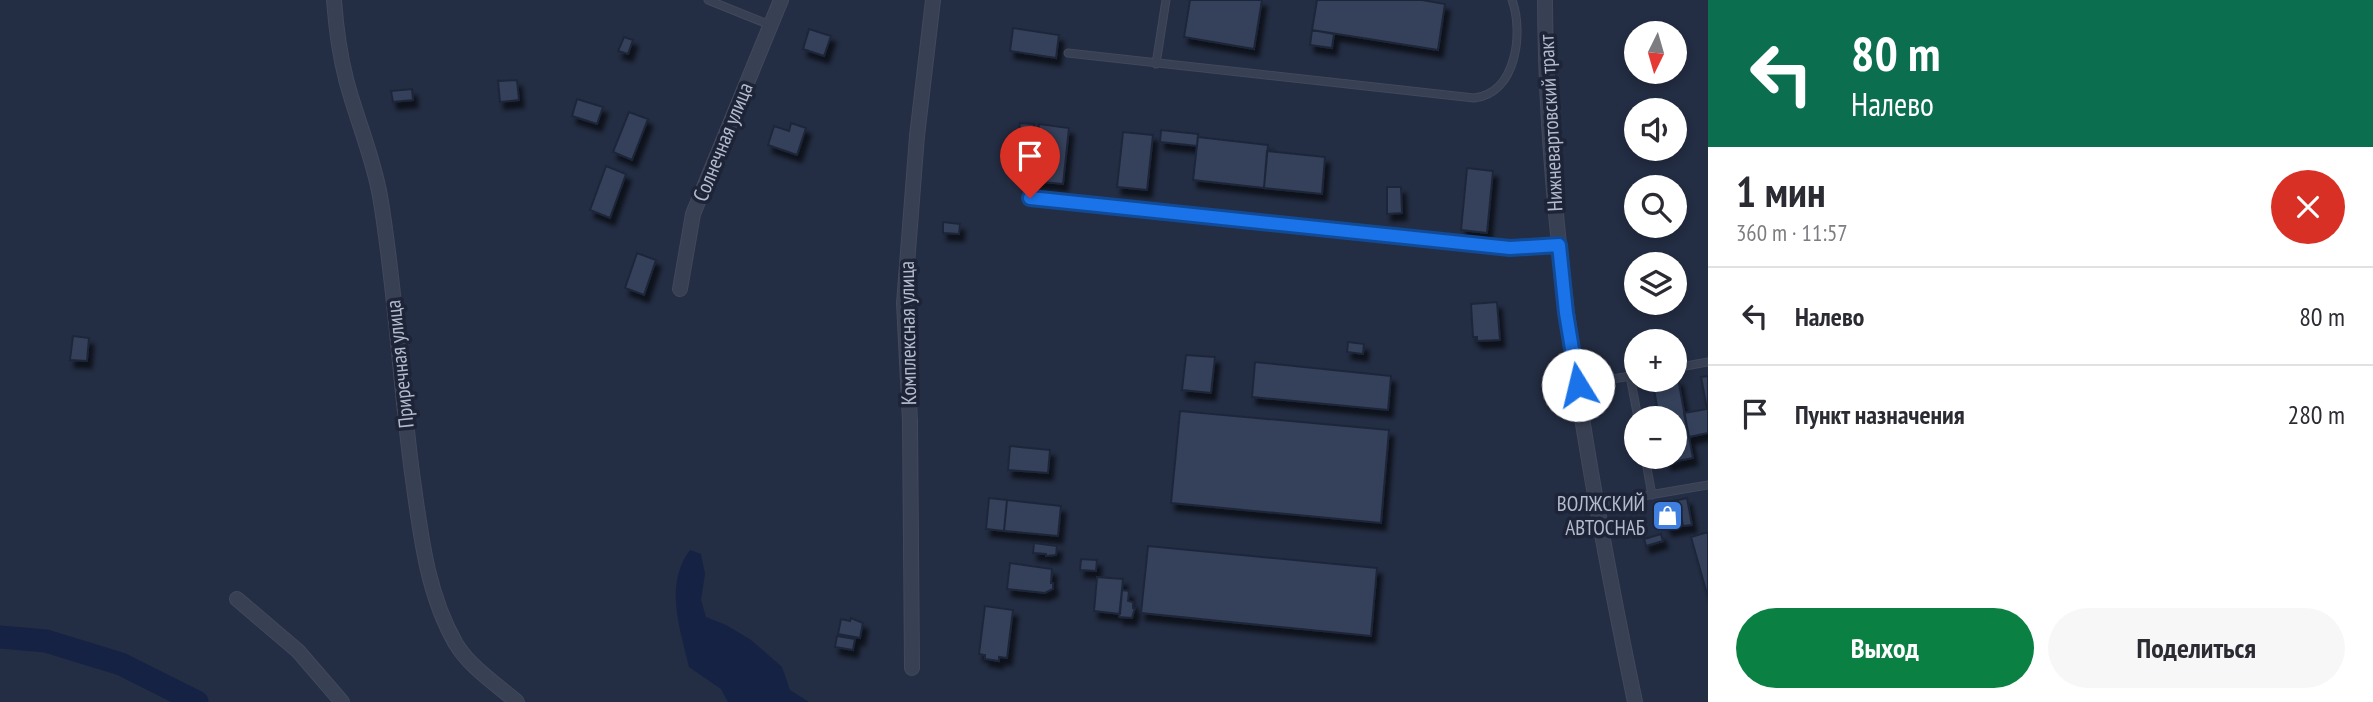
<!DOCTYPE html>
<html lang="ru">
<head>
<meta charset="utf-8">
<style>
  :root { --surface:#fff; --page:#f7f7f7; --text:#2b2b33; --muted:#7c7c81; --line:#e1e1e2; --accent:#0b8043 }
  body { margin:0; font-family:"PT Sans Narrow",sans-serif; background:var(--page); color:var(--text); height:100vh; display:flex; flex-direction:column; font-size:26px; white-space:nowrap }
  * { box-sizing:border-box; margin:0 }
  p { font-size:23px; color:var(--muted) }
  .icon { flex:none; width:38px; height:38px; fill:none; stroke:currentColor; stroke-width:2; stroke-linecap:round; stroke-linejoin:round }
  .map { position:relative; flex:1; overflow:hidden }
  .drawer { display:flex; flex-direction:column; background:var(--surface); width:665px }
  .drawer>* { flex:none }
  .top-card { background:#0b6e4f; color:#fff; overflow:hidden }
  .needle { width:46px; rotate:185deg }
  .controls { position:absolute; left:1624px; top:21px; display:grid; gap:14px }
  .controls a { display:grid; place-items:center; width:63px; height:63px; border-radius:50%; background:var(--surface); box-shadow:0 4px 10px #0003; font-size:35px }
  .pin { position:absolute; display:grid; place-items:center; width:60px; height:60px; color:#fff; margin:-72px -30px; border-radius:50% 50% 50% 0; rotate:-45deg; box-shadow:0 0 7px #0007 }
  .pin .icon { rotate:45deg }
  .me { position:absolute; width:77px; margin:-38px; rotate:351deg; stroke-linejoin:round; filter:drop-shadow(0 0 5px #0008) }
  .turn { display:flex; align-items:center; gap:24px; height:147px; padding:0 28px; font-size:32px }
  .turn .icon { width:91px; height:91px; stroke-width:2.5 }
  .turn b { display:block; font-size:49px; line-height:60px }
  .round { display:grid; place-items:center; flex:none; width:74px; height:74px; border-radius:37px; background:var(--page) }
  .summary { display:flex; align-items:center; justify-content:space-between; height:119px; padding:0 28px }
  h1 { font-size:42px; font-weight:700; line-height:52px }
  .button { display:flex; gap:14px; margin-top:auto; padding:14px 28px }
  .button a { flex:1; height:80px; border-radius:42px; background:var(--accent); color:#fff; font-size:28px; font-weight:700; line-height:80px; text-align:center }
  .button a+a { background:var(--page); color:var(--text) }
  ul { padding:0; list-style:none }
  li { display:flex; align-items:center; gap:21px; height:98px; padding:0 28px; border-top:2px solid var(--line) }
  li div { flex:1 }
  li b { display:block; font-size:26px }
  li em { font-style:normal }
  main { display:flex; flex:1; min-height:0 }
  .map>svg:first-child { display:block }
  .water { fill:#152243 }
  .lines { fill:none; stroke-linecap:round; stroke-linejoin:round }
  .river { stroke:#152243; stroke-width:23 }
  .building { fill:#35405a; stroke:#1f263a; stroke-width:2; filter:url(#shadow) }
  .lane-casing { stroke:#42485c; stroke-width:9 }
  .street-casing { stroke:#42485c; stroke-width:16 }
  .lane { stroke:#384053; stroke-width:7 }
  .street { stroke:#384053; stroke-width:14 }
  .route-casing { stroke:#114b97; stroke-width:18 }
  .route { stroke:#1a73e8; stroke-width:12 }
  .labels { text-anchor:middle; stroke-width:7; stroke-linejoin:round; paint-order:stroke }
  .street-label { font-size:21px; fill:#b5bbcd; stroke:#1d2438 }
  .poi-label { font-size:21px; fill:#b5bbcd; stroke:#1d2438; text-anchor:end }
</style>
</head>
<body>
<main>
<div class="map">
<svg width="1708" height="702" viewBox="0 0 1708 702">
  <defs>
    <filter id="shadow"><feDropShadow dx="4.5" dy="7" stdDeviation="2" flood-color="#0009"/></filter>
  </defs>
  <rect width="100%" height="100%" fill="#232d43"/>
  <path class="water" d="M690,550L701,554L705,574L701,600L706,617L726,625L751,640L782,667L790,690L809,702H728L721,689L689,667C680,629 664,584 690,550Z"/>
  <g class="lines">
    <path class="river" d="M0,637L46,641L121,664L197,702"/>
  </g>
  <path class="building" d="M1190,0H1262L1254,49L1184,37Z
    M1317,0H1422L1445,4L1438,50L1312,30Z
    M1013,28L1059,35L1056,58L1010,51Z
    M809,29L831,36L824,56L803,49Z
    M1312,30L1334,34L1332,48L1310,45Z
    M624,37L633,40L628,54L618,51Z
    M517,80L519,100L500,102L498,81Z
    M412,89L413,100L393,102L391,91Z
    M577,99L603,107L597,124L572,116Z
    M629,112L648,119L632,160L613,152Z
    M791,123L806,128L797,155L768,145L774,126L789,131Z
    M1020,123L1034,124L1033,135L1019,133Z
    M1039,124L1069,128L1063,184L1033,181Z
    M1161,130L1198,134L1197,146L1160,142Z
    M1123,132L1153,135L1147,190L1117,187Z
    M1198,137L1268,145L1264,188L1193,180Z
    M1267,151L1325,157L1322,194L1264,188Z
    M606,166L626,174L610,218L590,210Z
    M1467,168L1493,171L1487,233L1461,230Z
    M1387,187H1401L1402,213L1387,214Z
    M943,222L960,224L959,234L943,233Z
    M637,253L656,260L644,295L625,288Z
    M1497,302L1500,340L1477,341V337H1473L1471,304Z
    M73,336L89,338L87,361L70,360Z
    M1348,342L1364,344L1363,354L1347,352Z
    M1186,355L1215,357L1211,393L1182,390Z
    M1255,362L1391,376L1388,410L1252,397Z
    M1708,376V433L1689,437L1684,413L1707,409L1701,377Z
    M1678,379L1693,458L1667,463L1666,457H1675V418H1659L1653,384Z
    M1180,411L1389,430L1381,523L1171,503Z
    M1010,446L1050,450L1048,473L1008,470Z
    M989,498L1007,500L1004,531L986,529Z
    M1687,498L1692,525L1683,526L1678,500Z
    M1007,500L1061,506L1058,536L1004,531Z
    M1678,500L1683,526L1668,529L1662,515L1665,514L1662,503Z
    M1708,532V594H1707L1691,537Z
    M1661,534L1663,541L1646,546L1644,539Z
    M1034,543L1057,546L1056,555L1046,556V554L1033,553Z
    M1148,546L1377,568L1371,636L1141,613Z
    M1081,559L1097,560L1096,571L1080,570Z
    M1010,563L1052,569L1051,583H1053V589L1045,593L1007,589Z
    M1097,577L1123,579L1120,614L1094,611Z
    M1122,590L1129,591L1128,601L1133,602V608H1135L1132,618L1119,617Z
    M985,606L1013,610L1007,658L999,657V661L985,659V655L979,654Z
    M851,618L863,623L860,638L838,634L841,619L850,621Z
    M837,636L855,639L853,650L835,647Z"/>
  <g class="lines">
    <defs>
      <path id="lane" d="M708,0L770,25
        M1068,53L1474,98C1516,94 1524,33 1512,0
        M1156,64L1166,0
        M1030,198L1510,248L1559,245
        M1675,368L1708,362
        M1630,376L1638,418
        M1578,385L1636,375
        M1645,457L1652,495
        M1597,504L1708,485"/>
      <path id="street" d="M334,0C336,27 339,52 346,79C356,118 373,156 380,196C396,290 400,386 413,480C421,536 427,594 456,644C470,667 496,684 517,702
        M1545,0C1546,237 1587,471 1635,702
        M680,289L693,214L781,0
        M237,599L298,651L342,702
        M912,668L910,421L904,303L917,136L933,0"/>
    </defs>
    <use href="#lane" class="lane-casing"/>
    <use href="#street" class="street-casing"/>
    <use href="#lane" class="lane"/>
    <use href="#street" class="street"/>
  </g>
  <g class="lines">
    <defs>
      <path id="route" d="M1030,198L1510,248L1559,245L1566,313L1578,385"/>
    </defs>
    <use href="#route" class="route-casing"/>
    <use href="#route" class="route"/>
  </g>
  <defs>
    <symbol id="shop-square" viewBox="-11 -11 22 22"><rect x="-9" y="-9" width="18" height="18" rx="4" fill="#3f7fe0" stroke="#1d2438"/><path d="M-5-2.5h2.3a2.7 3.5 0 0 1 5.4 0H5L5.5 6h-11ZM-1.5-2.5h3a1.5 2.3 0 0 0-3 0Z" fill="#fff"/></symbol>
  </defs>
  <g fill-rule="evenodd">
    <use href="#shop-square" x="1650" y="498" width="35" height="35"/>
  </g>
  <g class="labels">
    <g class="street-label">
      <text transform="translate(1551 123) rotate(-93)" y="7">Нижневартовский тракт</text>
      <text transform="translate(723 142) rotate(-68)" y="7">Солнечная улица</text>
      <text transform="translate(908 333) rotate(-91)" y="7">Комплексная улица</text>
      <text transform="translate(400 364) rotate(-96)" y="7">Приречная улица</text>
    </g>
    <g class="poi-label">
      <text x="1645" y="511">ВОЛЖСКИЙ<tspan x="1645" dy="24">АВТОСНАБ</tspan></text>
    </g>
  </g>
</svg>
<div class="controls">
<a><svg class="needle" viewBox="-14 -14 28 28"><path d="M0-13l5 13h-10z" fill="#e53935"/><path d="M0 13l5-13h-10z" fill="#7c7c81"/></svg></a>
<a><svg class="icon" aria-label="sound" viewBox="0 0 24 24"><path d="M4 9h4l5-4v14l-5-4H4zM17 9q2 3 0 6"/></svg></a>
<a><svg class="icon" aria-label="search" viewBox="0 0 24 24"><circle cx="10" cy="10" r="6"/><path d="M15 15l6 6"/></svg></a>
<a><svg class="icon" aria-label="layers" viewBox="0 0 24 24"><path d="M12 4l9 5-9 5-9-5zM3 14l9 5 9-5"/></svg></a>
<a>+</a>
<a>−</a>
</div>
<div class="pin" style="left:1030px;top:198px;background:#d93025"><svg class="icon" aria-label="arrive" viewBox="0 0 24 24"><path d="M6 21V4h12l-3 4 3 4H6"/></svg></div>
<svg class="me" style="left:1578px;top:385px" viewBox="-20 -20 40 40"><circle r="19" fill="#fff"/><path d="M0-13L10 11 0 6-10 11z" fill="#1a73e8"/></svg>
</div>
<section class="drawer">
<div class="top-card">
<div class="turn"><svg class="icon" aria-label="left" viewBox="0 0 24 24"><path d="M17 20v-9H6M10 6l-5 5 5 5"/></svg><div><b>80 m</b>Налево</div></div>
</div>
<div class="summary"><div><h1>1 мин</h1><p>360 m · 11:57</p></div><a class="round" style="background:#d93025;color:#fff"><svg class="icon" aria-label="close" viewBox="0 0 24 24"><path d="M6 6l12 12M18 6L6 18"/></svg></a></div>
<ul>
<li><svg class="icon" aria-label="left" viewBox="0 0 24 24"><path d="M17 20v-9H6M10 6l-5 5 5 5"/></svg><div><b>Налево</b></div><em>80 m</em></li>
<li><svg class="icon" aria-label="arrive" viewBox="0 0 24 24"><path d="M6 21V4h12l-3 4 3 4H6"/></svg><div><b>Пункт назначения</b></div><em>280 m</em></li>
</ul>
<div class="button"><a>Выход</a><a>Поделиться</a></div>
</section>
</main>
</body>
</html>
